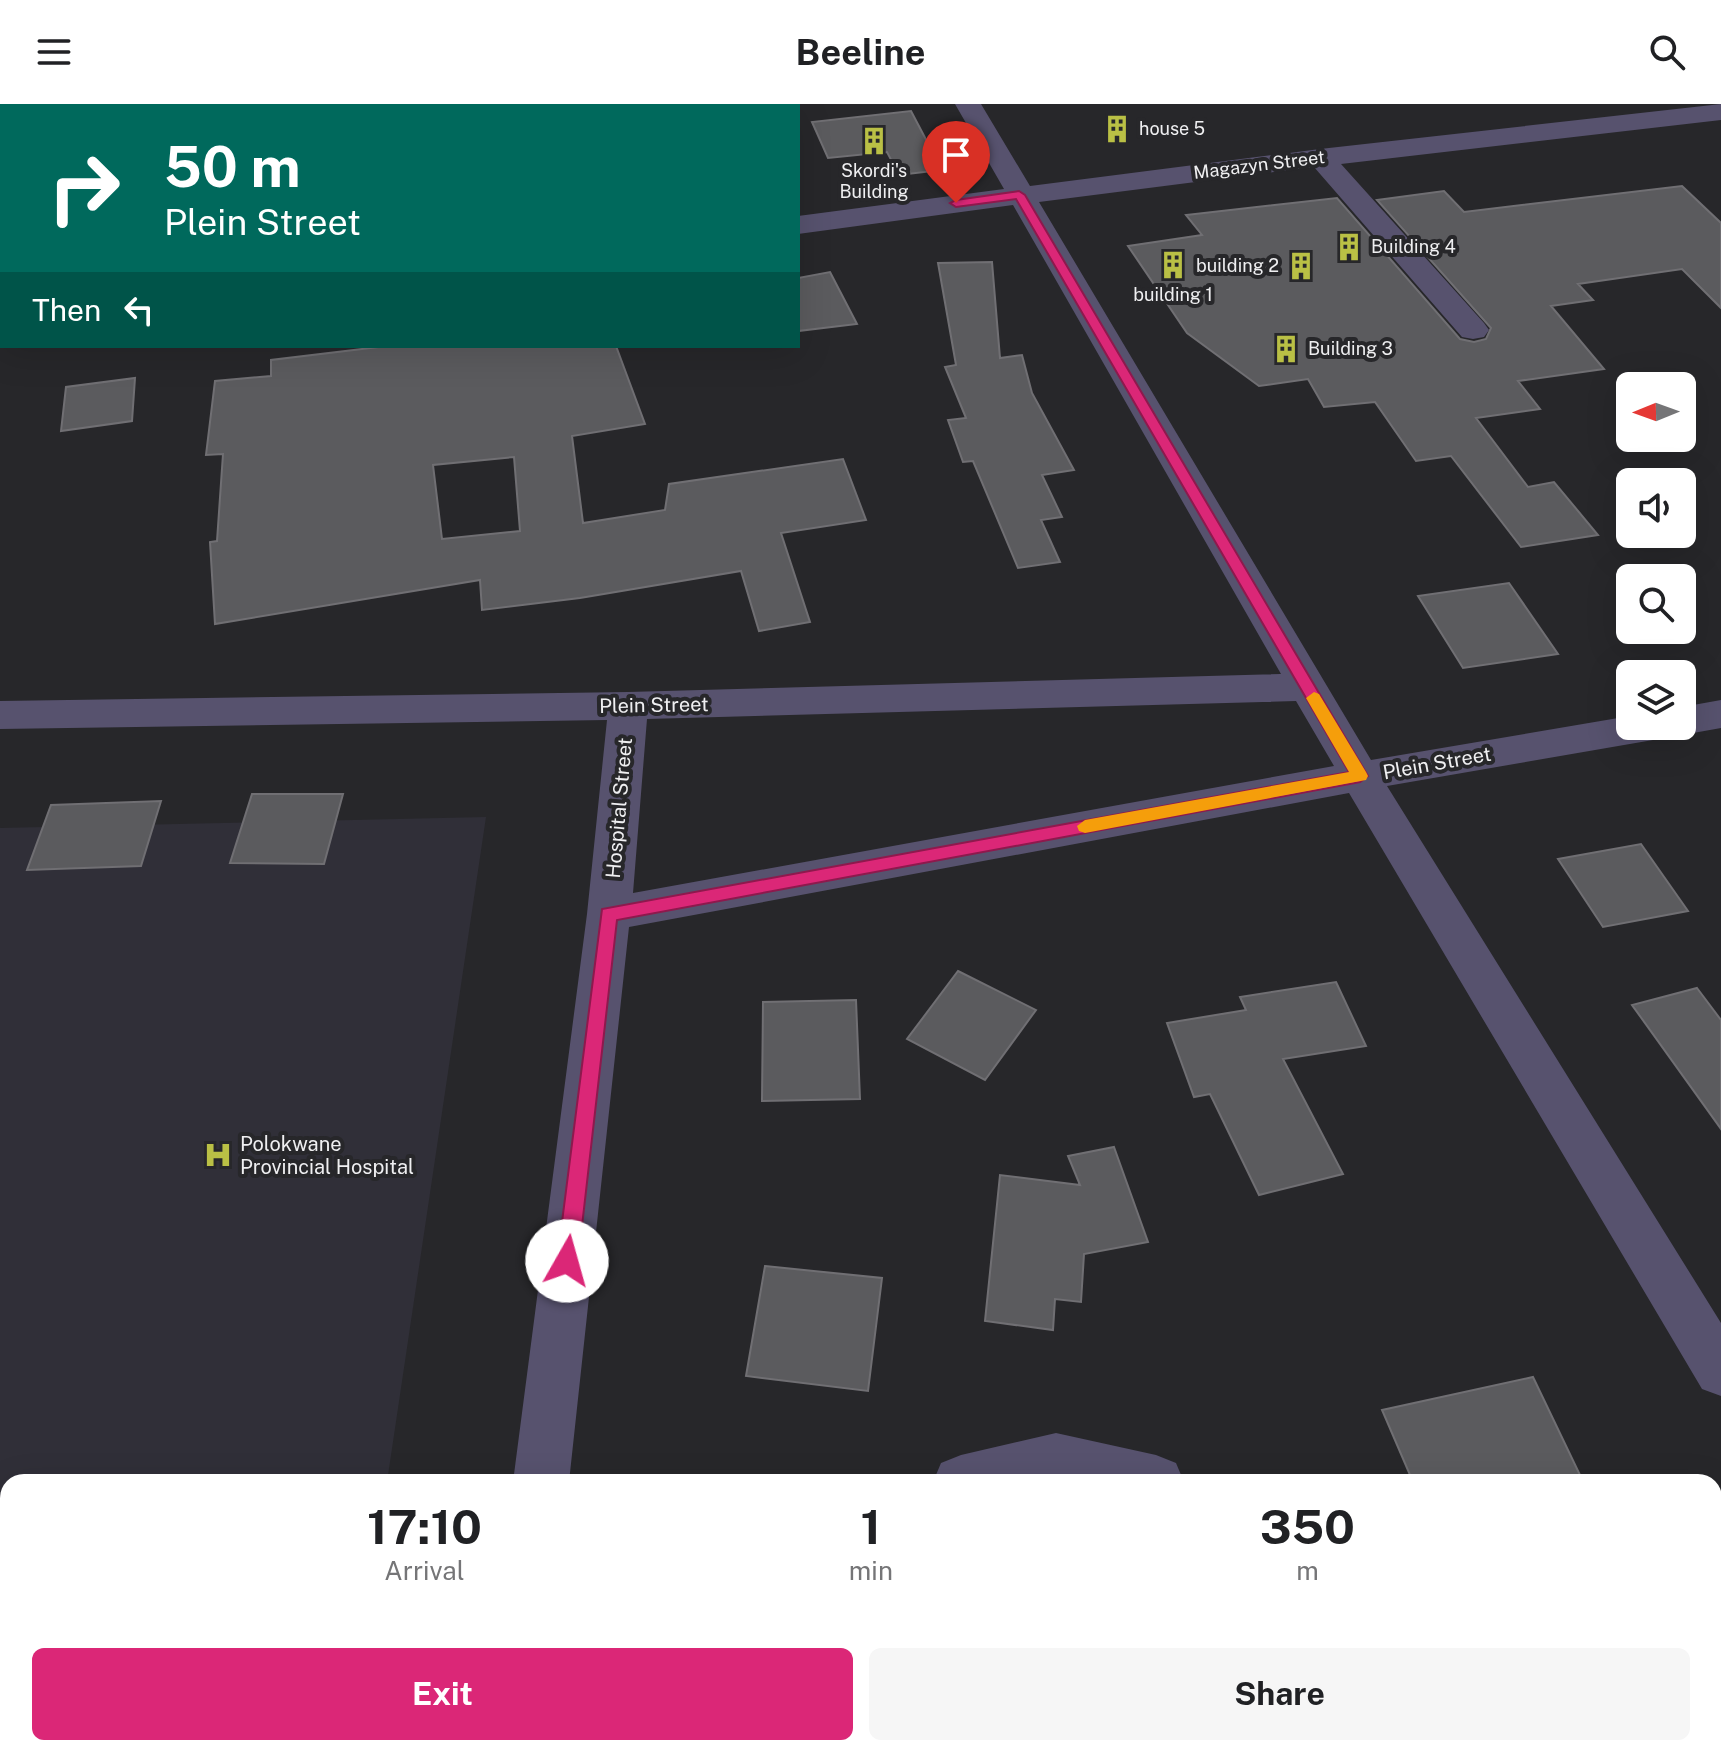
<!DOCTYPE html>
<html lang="en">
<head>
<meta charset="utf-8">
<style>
  :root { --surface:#fff; --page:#f6f6f6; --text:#202124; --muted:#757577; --accent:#db2777 }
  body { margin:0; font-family:"Public Sans",sans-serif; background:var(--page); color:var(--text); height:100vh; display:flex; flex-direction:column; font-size:30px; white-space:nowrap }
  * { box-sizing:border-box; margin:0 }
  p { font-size:26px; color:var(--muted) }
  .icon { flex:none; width:44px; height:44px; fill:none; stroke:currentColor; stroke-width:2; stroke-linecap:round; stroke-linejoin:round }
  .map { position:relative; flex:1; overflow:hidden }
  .side { position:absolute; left:0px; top:1370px; width:1722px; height:282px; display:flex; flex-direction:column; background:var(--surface); border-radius:24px 24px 0 0; box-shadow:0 8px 32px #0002 }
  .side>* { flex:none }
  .hud { position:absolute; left:0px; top:0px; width:800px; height:244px; box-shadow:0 8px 32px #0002; background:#00695c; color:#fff; overflow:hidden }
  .needle { width:52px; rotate:269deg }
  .buttons { position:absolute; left:1616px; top:268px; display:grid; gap:16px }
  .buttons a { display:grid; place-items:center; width:80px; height:80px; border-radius:12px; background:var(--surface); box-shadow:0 8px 32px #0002; font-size:40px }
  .pin { position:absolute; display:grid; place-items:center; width:68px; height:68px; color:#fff; margin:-82px -34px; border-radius:50% 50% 50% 0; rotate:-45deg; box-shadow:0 0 8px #0007 }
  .pin .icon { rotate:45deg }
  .me { position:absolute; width:88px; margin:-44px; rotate:7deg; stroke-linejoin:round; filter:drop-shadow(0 0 6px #0008) }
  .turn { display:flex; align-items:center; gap:28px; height:168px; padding:0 32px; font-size:36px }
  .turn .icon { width:104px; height:104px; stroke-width:2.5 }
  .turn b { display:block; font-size:56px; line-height:68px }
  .then { display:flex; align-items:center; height:76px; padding:0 32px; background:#0003; gap:16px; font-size:30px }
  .eta { display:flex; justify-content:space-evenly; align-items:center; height:136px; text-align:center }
  .eta b { font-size:48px; font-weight:700; line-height:56px }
  .cta { display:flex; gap:16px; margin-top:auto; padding:16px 32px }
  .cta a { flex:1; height:92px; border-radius:12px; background:var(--accent); color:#fff; font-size:32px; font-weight:700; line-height:92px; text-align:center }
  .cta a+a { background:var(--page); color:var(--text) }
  header { display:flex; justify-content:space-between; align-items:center; height:104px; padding:0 32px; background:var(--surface); font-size:36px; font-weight:700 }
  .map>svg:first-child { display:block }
  .built { fill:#302f38 }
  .building { fill:#5b5b5e; stroke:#706f73; stroke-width:2; fill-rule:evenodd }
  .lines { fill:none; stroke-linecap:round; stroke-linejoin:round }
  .minor { fill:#57526e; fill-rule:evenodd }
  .route { fill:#db2777; stroke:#8e194d; stroke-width:2 }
  .slow { fill:#f59e0b }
  .labels { text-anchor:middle; stroke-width:8; stroke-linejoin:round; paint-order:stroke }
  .far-poi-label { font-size:18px; fill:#efeff1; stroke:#27272a; text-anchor:start }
  .far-street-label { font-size:18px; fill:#efeff1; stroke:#27272a }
  .street-label { font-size:20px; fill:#efeff1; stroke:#27272a }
  .poi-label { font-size:20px; fill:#efeff1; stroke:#27272a; text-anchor:start }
</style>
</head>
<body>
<header><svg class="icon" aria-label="menu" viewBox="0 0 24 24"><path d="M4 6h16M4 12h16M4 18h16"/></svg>Beeline<svg class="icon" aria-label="search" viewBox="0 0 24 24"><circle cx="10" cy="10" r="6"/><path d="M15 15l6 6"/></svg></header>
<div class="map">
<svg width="1721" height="1651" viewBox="0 0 1721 1651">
  <rect width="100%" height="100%" fill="#27272a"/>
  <path class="built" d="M486,713L387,1378H8V1644H348L347,1651H0V724Z"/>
  <path class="building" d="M911,7L942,66L899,71L887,48L828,54L812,18Z
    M1682,82L1721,119V204L1682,165L1578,180L1593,196L1551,202L1604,265L1518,277L1540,305L1476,314L1528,383L1554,378L1598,431L1521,443L1451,352L1416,357L1375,298L1324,303L1308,275L1259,282L1187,229L1128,142L1202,131L1186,111L1337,94L1460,235L1474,238L1486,235L1491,224L1377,96L1444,87L1464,108Z
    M992,158L1000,254L1022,251L1032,289L1074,366L1042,371L1062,413L1041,416L1060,458L1018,464L973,357L963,358L948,316L966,314L945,263L956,261L938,159Z
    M830,168L857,220L798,227V174Z
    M387,242H616L645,320L572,332L583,419L665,406L669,380L843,355L866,416L781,429L810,518L759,527L741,467L580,494L482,506L480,476L215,520L210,438L217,437L223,350L206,351L215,277L271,272V256ZM514,353L520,427L442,435L433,361Z
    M135,274L132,317L61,327L66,283Z
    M1509,479L1558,550L1463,564L1418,492Z
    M252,690H343L324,760L230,759Z
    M161,697L141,762L27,766L51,701Z
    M1641,740L1688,807L1603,823L1558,755Z
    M958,867L1036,906L985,976L907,935Z
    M1336,878L1366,942L1283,955L1343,1070L1259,1091L1210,990L1194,993L1167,919L1246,906L1240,893Z
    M1697,884L1721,916V1025L1632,901Z
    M856,896L860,995L762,997L763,898Z
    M1114,1043L1148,1138L1084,1150L1081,1198L1055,1195L1053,1226L985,1217L1000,1071L1080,1081L1068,1052Z
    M765,1162L882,1174L868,1287L746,1272Z
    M1533,1273L1580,1371L1548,1378H1413L1382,1306Z"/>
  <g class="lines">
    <path class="minor" d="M395,0H421V2H395Z
      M955,0H981L1030,82L1320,45L1721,0V16L1341,60L1484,219L1489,226L1484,233L1473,235L1462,233L1314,63L1039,98L1371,656L1630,612V622H1682V603L1721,596V624L1682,631L1670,627L1667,632L1653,636L1387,682L1721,1219V1292L1702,1285L1349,689L629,823L569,1378H513L587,810L607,616L0,625V597L628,588L1281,570L1013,101L798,130V112L1004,85ZM1296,597L1334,662L633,789L647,615Z
      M1056,1329L1156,1351L1176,1359L1184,1378H933L941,1359L961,1351Z
      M479,1644H541L540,1651H478Z"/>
  </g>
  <path class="route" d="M1019,87L1025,91L1368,672L1360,678L617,816L578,1157L575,1164L567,1167L560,1164L557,1157L602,805L1349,668L1016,95L956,103L950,99L956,96Z"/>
  <path class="slow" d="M1314,588L1319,590L1366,668L1368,672L1366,676L1085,729L1079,727L1077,722L1085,716L1349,668L1306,594Z"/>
  <defs>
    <symbol id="building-bare" viewBox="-9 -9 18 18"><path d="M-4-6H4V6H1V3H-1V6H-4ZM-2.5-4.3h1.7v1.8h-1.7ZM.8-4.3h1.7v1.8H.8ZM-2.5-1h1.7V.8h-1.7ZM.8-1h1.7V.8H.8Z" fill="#bac045" stroke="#27272a" stroke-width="2.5" paint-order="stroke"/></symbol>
    <symbol id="hospital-bare" viewBox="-9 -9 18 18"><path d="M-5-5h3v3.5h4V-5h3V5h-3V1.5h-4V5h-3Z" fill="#bac045" stroke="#27272a" stroke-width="2.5" paint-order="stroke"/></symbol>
  </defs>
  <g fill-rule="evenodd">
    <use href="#building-bare" x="1097" y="5" width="40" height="40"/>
    <use href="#building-bare" x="854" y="17" width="40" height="40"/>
    <use href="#building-bare" x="1329" y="123" width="40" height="40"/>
    <use href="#building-bare" x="1153" y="141" width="40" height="40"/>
    <use href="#building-bare" x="1281" y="142" width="40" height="40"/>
    <use href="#building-bare" x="1266" y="225" width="40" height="40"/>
    <use href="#hospital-bare" x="198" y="1031" width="40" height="40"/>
  </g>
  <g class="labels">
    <g class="far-poi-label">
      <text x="1139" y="31">house 5</text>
      <text x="874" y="73" text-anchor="middle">Skordi's<tspan x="874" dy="21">Building</tspan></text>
      <text x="1371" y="149">Building 4</text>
      <text x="1279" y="168" text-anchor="end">building 2</text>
      <text x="1173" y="197" text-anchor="middle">building 1</text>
      <text x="1308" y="251">Building 3</text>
    </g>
    <g class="far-street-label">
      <text transform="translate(1259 61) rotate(-7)" y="6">Magazyn Street</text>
    </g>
    <g class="street-label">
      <text transform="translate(654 601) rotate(-1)" y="7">Plein Street</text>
      <text transform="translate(1437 659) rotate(-10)" y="7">Plein Street</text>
      <text transform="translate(619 704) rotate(-85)" y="7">Hospital Street</text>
    </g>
    <g class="poi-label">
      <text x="240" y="1047">Polokwane<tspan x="240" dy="23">Provincial Hospital</tspan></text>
    </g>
  </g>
</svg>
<div class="buttons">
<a><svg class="needle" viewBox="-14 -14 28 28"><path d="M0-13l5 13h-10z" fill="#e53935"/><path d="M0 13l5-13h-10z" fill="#757577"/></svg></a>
<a><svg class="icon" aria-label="sound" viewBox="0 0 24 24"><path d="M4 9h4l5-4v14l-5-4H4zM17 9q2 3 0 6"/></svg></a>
<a><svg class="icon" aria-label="search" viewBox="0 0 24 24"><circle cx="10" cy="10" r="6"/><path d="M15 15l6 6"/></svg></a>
<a><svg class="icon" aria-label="layers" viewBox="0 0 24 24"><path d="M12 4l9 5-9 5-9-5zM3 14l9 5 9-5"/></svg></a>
</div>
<div class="pin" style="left:956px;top:99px;background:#d93025"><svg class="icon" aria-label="arrive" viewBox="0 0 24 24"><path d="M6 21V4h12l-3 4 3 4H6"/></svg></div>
<svg class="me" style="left:567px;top:1157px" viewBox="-20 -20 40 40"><circle r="19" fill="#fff"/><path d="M0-13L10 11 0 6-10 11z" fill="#db2777"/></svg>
<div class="hud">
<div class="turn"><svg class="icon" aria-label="right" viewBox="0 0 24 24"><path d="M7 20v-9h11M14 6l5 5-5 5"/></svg><div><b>50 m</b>Plein Street</div></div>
<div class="then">Then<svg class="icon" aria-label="left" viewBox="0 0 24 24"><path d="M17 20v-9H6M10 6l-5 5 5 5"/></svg></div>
</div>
<section class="side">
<div class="eta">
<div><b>17:10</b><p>Arrival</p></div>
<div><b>1</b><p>min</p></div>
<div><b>350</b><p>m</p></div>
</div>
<div class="cta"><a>Exit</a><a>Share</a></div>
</section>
</div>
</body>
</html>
